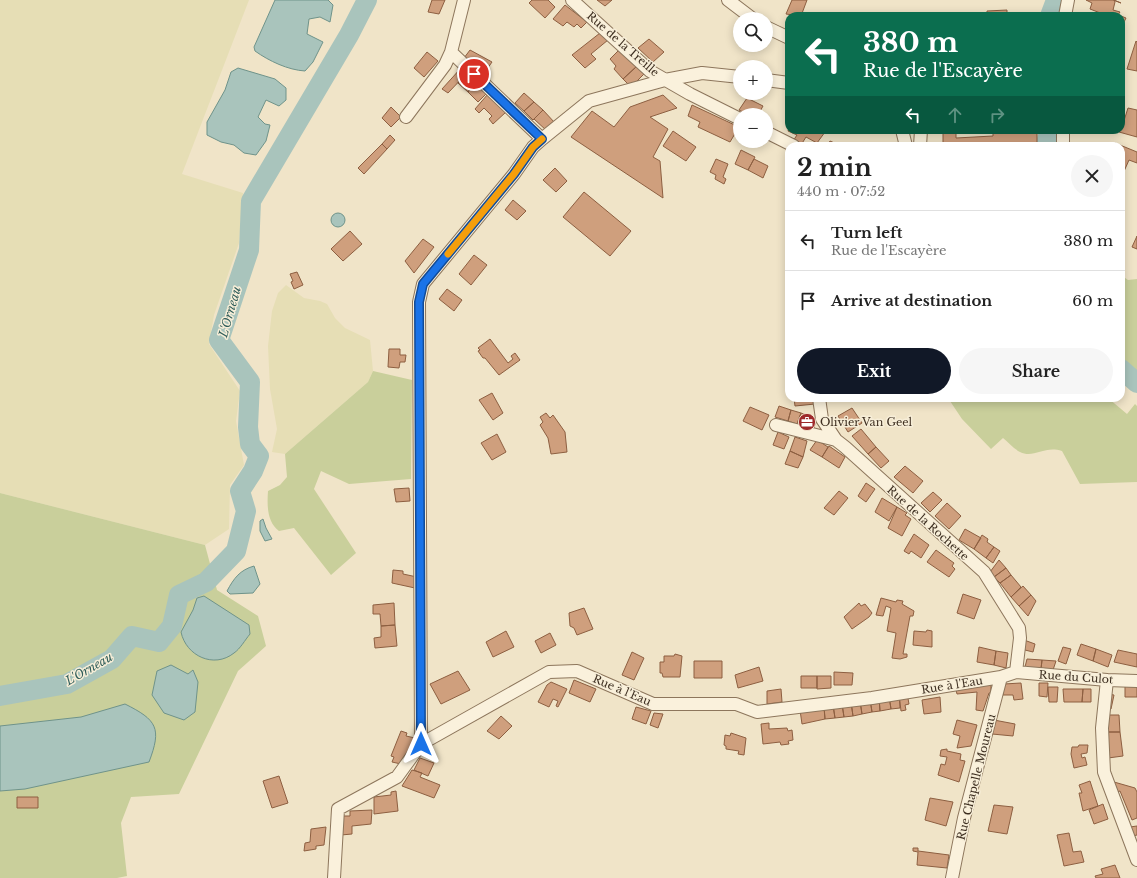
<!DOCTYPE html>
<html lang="en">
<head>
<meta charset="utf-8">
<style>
  :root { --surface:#fff; --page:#f6f6f6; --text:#222; --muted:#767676; --line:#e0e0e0; --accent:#111827 }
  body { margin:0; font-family:"Libre Baskerville",serif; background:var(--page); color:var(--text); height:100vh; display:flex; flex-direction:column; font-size:15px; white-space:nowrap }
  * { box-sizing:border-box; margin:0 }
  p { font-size:13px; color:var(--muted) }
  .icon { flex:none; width:22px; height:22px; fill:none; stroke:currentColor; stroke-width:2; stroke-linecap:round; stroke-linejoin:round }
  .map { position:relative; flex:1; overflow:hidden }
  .drawer { position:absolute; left:785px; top:142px; width:340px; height:260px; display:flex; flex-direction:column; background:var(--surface); border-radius:12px; box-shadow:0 2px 10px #0003 }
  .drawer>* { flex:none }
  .top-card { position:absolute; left:785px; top:12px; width:340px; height:122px; border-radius:12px; box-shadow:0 2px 10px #0003; background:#0b6e4f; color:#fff; overflow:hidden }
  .tools { position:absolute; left:733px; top:12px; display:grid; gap:8px }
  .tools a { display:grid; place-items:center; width:40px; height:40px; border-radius:50%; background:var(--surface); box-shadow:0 2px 10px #0003; font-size:20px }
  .pin { position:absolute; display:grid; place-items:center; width:34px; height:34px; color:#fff; margin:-17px; border:2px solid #fff; border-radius:50%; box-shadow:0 1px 4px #0007 }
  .me { position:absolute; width:44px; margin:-22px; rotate:0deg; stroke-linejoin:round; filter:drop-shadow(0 0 3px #0008) }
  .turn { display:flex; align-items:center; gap:14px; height:84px; padding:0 12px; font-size:18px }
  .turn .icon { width:52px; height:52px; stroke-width:2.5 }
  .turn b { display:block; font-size:28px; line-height:34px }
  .lanes { display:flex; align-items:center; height:38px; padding:0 12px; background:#0003; justify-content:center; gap:20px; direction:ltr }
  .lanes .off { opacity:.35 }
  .round { display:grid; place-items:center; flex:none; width:42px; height:42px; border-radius:21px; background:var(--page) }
  .head { display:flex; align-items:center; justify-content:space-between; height:68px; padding:0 12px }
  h1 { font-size:24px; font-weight:700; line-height:30px }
  .action { display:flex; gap:8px; margin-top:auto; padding:8px 12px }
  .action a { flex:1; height:46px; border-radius:24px; background:var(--accent); color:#fff; font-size:16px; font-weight:700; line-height:46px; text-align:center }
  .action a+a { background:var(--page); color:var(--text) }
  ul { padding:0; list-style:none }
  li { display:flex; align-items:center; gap:12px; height:60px; padding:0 12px; border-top:1px solid var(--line) }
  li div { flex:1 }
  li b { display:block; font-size:15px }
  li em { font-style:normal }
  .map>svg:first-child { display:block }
  .farmland { fill:#e6deb5 }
  .green { fill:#c9cf9b }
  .water { fill:#a9c4bc; stroke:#6f938a }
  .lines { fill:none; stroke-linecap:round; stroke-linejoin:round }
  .river { stroke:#a9c4bc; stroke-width:20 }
  .building { fill:#cf9f7d; stroke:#8d5f41 }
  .minor-casing { stroke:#8d765c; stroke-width:14 }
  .minor { stroke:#faf1dc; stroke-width:12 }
  .route-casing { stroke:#114b97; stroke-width:10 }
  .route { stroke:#1a73e8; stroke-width:7 }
  .slow { stroke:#f59e0b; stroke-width:7 }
  .labels { text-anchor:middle; stroke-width:3; stroke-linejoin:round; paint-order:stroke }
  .street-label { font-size:11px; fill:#3d2e20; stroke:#f7eed8 }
  .poi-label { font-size:11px; fill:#3d2e20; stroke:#f7eed8; text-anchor:start }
  .water-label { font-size:12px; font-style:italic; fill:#2f5d5a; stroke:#f7eed8 }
</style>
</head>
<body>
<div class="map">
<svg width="1137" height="878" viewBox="0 0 1137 878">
  <rect width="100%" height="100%" fill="#f0e4c8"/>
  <path class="farmland" d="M0,0H249L182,174L243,193L239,243L214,315L209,344L240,391L236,421L244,465L230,485L229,529L205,545L0,493Z
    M286,285L304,298L320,301L327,304L335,318L345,328L370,340L373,371L368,382L285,454L272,452L277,429L270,389L268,346L272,311L278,293Z"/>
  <path class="green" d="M1121,275L1128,280L1137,279V376L1121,363Z
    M373,371L412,380L411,479L349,484L321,471L314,489L356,553L331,575L294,528L279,531C267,522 267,506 268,491L280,485L287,477L285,454L368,382Z
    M948,398H1108L1127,414L1135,404L1137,406V482L1080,484L1062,451C1044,445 1034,459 1020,452C1014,449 1008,442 1003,438L991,449L962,419Z
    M0,493L205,545L217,590L258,616L266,646L238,671L179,794L131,797L121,823L127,876L117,878H0Z"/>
  <path class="water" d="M275,0H328L333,5L330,22L320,17L309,19L307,34L323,42L313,62L305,71C288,70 269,61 255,51L254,47Z
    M238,68L275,79L286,88V100L279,106L266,100L258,117L265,124L270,125L266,141L256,155L244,153L234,145L221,142L207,135V122L225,90L231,72Z
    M331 220a7 7 0 1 1 14 0a7 7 0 1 1-14 0Z
    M263,519L266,528L272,539L265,541L260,531V521Z
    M254,566L260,584L253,593L230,594L227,591C234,578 240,570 254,566Z
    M204,596L249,625L250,634C245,640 240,649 234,653C214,669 186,656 181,632L193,610L197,598Z
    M171,665L188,674L193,670L198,682L195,712L184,720L164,713L152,695L157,671Z
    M125,704C157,720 162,728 149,762L25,789L0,791V726L81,717Z"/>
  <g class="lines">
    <path class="river" d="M1050,16L1056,0
      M1045,146L1050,130
      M1121,369L1137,383
      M0,696L67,684L112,659L132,636L159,642L172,626L179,595L206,582L236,551L246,511L240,491L253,471L259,456L250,444L248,427L250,382L219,340L249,250L251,201L349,35L367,0"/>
  </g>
  <path class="building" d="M432,0H445L439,14L428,12Z
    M532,0H548L555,7L545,18L529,3Z
    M597,0H612L605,6Z
    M792,0H807L801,16L786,14Z
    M1086,0H1113L1121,3L1114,0L1115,2L1113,10L1120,12L1118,15L1121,16H1108L1090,9L1092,3Z
    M565,5L587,22L581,28L577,24L574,27L567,22L563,26L553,19Z
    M1007,10V16H987V11Z
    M1121,16L1126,18L1124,22L1121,21Z
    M600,33L608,40L591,54L596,59L585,68L572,55Z
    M649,39L664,52L653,62L638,48Z
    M1136,41L1137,42V71L1127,69Z
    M620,49L637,66L623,79L614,69L616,66L610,59Z
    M470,50L492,62L485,72L464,58Z
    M427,52L438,61L424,77L414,68Z
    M637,66L644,74L631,87L623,79Z
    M461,68L467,73L448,93L442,89Z
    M467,73L476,82L468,92L458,83Z
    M476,82L487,93L478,102L468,92Z
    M524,93L534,102L524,111L515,103Z
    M488,94L506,112L493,124L489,119L492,116L484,108L479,113L475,109Z
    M663,95L677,108L650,117L668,129L653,157L660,161L663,198L571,137L592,111L614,127L630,107Z
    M747,98L763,106L758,115H749L739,110Z
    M534,102L543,110L533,120L524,111Z
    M692,105L739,127L730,142L698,127L700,122L688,116Z
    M391,107L401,117L391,127L382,118Z
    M1128,108L1137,110V137L1119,132L1121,130Z
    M543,110L555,123L547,131L534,119Z
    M789,128V130H821L825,132L817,143L806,137L801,145L793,141L797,135L788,131Z
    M943,130H956V138L993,136V130H1037V146H943Z
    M673,131L696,147L686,161L663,146Z
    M390,135L395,140L387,149L382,144Z
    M830,141L841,146H827Z
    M1115,143L1137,152V163L1129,160L1121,178V146H1114Z
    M382,144L387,149L364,174L358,168Z
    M741,150L755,157L748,170L735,164Z
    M716,159L728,164L723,177L726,179L724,184L715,179L716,175L710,172Z
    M754,159L768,166L763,178L748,170Z
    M555,168L567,181L556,192L543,180Z
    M584,192L631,231L610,256L563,217Z
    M513,200L526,211L517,220L505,210Z
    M350,231L362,244L343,261L331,249Z
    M1137,236V249L1132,247Z
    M423,239L434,247L414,273L405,261Z
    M474,255L487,265L471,285L459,274Z
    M297,272L303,285L294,289L291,282L293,281L290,274Z
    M447,289L462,300L454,311L439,299Z
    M490,339L508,363L513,359L511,356L515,353L520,360L499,375L485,358H483L478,351L480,350L478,348Z
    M389,349H400V355H406L405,362H400L399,368L388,367Z
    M492,393L503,413L493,420L479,400Z
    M794,398H814L815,404L795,406Z
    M779,406L791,410L788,421L775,417Z
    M750,407L769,415L762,430L743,421Z
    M852,408L862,423L848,432L838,416Z
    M791,410L801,413L797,424L788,421Z
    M546,413L550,418L553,415L565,432L567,452L551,454L548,438L540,425L543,422L540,417Z
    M801,413L817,419L813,430L797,424Z
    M861,429L876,447L868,454L852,436Z
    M778,432L789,437L784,449L773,445Z
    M497,434L506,452L492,460L481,443Z
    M795,437L807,441L803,457L790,451Z
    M817,440L828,447L822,457L810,450Z
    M829,446L845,457L839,468L822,457Z
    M876,447L889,461L881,468L868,454Z
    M790,451L803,457L798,468L785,464Z
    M905,466L923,481L913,493L894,477Z
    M866,483L875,489L866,502L858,496Z
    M409,488L410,501L396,502L394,489Z
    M839,491L848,498L834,515L824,508Z
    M933,492L942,500L930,512L921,503Z
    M882,498L897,507L889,521L875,512Z
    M947,503L961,516L949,529L935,516Z
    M897,507L907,513L905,515L911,519L902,536L888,528Z
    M965,529L981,538L974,549L959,540Z
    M914,534L929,545L921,558L911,551L909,554L904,551Z
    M982,535L988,539L987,542L994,547L986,558L974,549Z
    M994,547L1000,551L993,563L986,558Z
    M936,550L954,563L952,566L955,569L949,577L927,562Z
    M999,560L1006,568L994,577L990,572Z
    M1006,568L1011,575L1000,583L994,577Z
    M393,570L403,571V574L417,577L415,588L392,583Z
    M1011,575L1021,587L1011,597L1000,583Z
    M1023,586L1031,595L1019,606L1011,597Z
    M963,594L981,600L974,619L957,613Z
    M1031,595L1036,601L1028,616L1019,606Z
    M881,598L896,602L897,600L903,601L902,604L914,611L913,616H910L903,654H907V657L900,659L892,658L896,633L887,631L891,608L886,606L883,616L876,615Z
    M394,603L395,625L381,626L380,614H373V605Z
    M859,603L861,606L865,604L872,613L869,617L852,629L844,617Z
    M584,608L593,629L577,635L574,628L570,626L569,613Z
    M395,625L397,646L375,648L374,638L381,637V626Z
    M927,630L932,631V647L913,645L914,631L926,632Z
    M506,631L514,647L493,657L486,642Z
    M550,633L556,645L541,653L535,641Z
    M1024,640L1035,644L1033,652L1021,649Z
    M1081,644L1096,649L1093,661L1077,655Z
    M979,647L996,651L994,665L977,662Z
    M1063,647L1071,649L1066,664L1058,661Z
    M1096,649L1112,655L1108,667L1093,661Z
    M1118,650L1137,654V667L1114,662Z
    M996,651L1008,653L1006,668L994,665Z
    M632,652L644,658L634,680L622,675Z
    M675,654L682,656L680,677H663L662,673H660V662H664V656H674Z
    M1027,659L1042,660L1041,669L1025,667Z
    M1042,660L1056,661L1053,670L1041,669Z
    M694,661H722V678H694Z
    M759,667L763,681L738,688L735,675Z
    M458,671L470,690L441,704L430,684Z
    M834,672L853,673L852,685H834Z
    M801,676H817V688H801Z
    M817,676H831V688L817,689Z
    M574,680L596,689L590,702L569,693Z
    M551,682L567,689L558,707L556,706L558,701L553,699L549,707L538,702L547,685Z
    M991,683V693H989L983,711L976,710L977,692L957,694L956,690Z
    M1021,683L1023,699L1014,700L1013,695H1003L1004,684Z
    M1039,683H1048L1047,697L1039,696Z
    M1125,684H1137V697H1125Z
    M1048,687H1058L1057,702H1049Z
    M781,689L782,702L767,704V691Z
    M1063,689H1083L1082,702H1064Z
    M1083,689H1091V702H1082Z
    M907,693L909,704L905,705L906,710L901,711L899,694Z
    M899,694L900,708L891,709L889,696Z
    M1107,694L1114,695L1111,709L1105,708Z
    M889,696L891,709L880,711L879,697Z
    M879,697L880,711L872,712L870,699Z
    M940,697L941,712L924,714L922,700Z
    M870,699L872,712L862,714L860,701Z
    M860,701L862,714L853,716L851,702Z
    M851,702L853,716L844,717L842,704Z
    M842,704L844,717L835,718L833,705Z
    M833,705L835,718L825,719L824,707Z
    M636,707L651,711L646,724L632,719Z
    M824,707L825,719L802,724L800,710Z
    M654,713L663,714L658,728L650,725Z
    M1105,715H1119L1120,732H1104Z
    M501,716L512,726L499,739L487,731Z
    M957,720L977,725L971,746L957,748L960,736L953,734Z
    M994,720L1015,724L1013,736L992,734Z
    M769,723V729L787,728L788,731L792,730L793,740L788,741L789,744L781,745L780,742L763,744L761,724Z
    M401,731L407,733L406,736L415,738L406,760L401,764L392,762L394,757L391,756Z
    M1104,732H1120L1123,756L1108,758Z
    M731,733L746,738L744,755L738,754L739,751L726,749V746L724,745L725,735L730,736Z
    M1079,745H1088L1087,753L1081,754L1082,758L1085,757L1087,765L1074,768L1071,754L1072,747H1078Z
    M947,749V751L961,754L960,760L965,761L959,782L938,775L941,764L945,765L947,757L940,756L941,750Z
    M420,758L434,763L428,776L414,770Z
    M412,770L422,773L420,777L440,785L434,798L402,786Z
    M279,776L288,803L272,808L263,781Z
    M1090,781L1098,806L1083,811L1079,793H1082L1079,785Z
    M1114,782L1135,788L1137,792V818L1132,820L1120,791L1117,792Z
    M396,791L398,811L374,814V797L391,795V792Z
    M17,797H38V808H17Z
    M930,798L953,802L946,826L925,820Z
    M1103,804L1108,819L1094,824L1089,810Z
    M994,805L1013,807L1007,834L988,831Z
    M372,810L371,824L352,826V834L341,835L343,816H350V811Z
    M1137,826V835L1133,836L1130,827Z
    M326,827L324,845L316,846V849L304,851L305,843L310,842L311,829Z
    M1069,833L1073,852L1081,851L1084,862L1064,866L1057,835Z
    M913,848H918V851L949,855L947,868L917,865L918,852L913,851Z
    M1115,865L1120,878H1096L1095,876L1103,874L1101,869Z"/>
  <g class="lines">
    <defs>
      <path id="minor" d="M464,0L451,52L542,139L589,101L665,80L702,73L740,77
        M572,0L650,71L690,94L740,119
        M728,0L753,19
        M1065,16L1068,0
        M766,27L789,38
        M766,80L789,83
        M406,117L445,65L451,52
        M902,130L906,146
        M1063,130V146
        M766,132L794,146
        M920,146L921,130
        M819,398L822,419L836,440
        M776,425L836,440L845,447L984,572L1019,628L1020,638L1016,672
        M1107,680L1102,728L1104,772L1137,860
        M421,744L419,302L423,284L514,174L533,147L542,139
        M334,878L338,809L397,777L421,744L549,672L577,671L653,704H736L757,712L872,698L1001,677L1016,672L1107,680L1137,681
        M952,878L964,818L1001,677"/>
    </defs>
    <use href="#minor" class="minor-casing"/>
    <use href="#minor" class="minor"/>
  </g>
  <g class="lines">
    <defs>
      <path id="route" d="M421,744L419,302L423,284L514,174L533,147L542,139L474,74"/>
    </defs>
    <use href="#route" class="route-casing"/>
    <use href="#route" class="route"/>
    <path class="slow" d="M448,254L514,174L533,147L542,139"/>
  </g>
  <defs>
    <symbol id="office-disc" viewBox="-11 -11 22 22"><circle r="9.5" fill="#9e2a2b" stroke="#f7eed8"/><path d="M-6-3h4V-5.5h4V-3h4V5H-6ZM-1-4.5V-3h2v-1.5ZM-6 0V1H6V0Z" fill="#fff"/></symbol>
  </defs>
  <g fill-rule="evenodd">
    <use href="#office-disc" x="797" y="412" width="20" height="20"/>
  </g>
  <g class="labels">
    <g class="street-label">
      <text transform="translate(623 44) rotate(41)" y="4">Rue de la Treille</text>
      <text transform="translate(928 523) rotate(42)" y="4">Rue de la Rochette</text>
      <text transform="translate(1076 677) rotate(4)" y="4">Rue du Culot</text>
      <text transform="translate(952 685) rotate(-9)" y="4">Rue à l'Eau</text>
      <text transform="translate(622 690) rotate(23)" y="4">Rue à l'Eau</text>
      <text transform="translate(976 777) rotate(-76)" y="4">Rue Chapelle Moureau</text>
    </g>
    <g class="poi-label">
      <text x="820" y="426">Olivier Van Geel</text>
    </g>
    <g class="water-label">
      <text transform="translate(230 312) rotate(-74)" y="4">L'Orneau</text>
      <text transform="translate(89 669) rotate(-30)" y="4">L'Orneau</text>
    </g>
  </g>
</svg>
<div class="tools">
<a><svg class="icon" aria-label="search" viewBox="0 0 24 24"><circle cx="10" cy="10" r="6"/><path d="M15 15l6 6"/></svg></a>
<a>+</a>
<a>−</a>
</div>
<div class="pin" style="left:474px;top:74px;background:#d93025"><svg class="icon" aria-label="arrive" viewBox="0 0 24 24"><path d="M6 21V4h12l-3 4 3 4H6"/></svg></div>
<svg class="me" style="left:421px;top:744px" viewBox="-20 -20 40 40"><path d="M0-17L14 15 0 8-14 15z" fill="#1a73e8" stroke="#fff" stroke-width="4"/></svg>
<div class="top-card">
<div class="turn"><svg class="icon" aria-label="left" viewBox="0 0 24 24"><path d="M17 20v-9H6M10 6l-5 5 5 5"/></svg><div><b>380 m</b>Rue de l'Escayère</div></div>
<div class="lanes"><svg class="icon" aria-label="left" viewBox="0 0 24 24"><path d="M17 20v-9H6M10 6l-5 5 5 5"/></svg><svg class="icon off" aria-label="ahead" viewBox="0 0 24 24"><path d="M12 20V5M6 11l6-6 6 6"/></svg><svg class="icon off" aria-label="right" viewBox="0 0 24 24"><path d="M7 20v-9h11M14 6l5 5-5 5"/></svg></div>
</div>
<section class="drawer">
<div class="head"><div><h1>2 min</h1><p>440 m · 07:52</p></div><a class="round"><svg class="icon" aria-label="close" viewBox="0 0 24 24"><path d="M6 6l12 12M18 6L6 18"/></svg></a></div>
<ul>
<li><svg class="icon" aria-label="left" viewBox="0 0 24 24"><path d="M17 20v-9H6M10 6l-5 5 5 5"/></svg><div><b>Turn left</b><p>Rue de l'Escayère</p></div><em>380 m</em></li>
<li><svg class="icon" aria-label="arrive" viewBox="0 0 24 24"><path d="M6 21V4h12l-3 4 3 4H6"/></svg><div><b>Arrive at destination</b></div><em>60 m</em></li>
</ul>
<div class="action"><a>Exit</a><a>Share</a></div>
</section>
</div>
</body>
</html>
